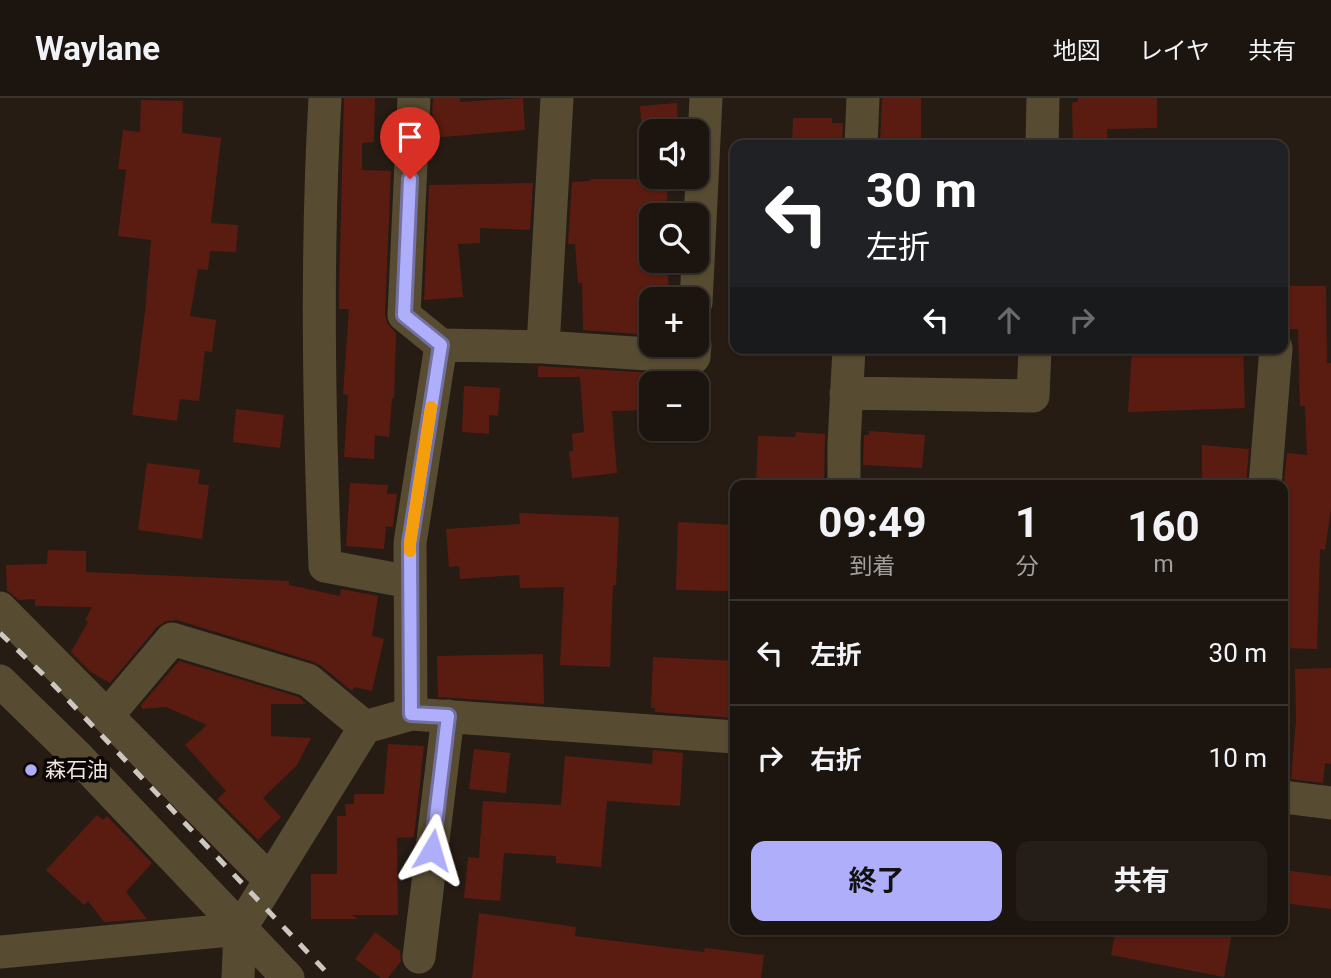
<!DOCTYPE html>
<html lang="ja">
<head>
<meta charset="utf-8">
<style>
  :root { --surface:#1c150f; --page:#251e18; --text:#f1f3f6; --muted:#a09f9e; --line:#3a342f; --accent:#afaefa }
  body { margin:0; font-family:Roboto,"Noto Sans JP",sans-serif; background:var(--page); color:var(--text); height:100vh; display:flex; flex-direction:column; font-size:26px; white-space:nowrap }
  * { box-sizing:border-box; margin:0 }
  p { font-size:23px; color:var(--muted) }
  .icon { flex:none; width:38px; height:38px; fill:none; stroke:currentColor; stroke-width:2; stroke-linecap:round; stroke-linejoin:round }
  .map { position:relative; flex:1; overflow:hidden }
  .drawer { position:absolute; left:730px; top:382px; width:558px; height:455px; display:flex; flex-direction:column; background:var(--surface); border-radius:14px; box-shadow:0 2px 5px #0004,0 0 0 2px var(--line) }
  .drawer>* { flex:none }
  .hud { position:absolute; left:730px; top:42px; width:558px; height:214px; border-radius:14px; box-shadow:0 2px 5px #0004,0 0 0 2px var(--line); background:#202124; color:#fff; overflow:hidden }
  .buttons { position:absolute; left:639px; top:21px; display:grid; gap:14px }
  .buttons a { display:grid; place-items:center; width:70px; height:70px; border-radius:14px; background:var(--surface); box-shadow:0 2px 5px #0004,0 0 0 2px var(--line); font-size:35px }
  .pin { position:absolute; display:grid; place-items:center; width:60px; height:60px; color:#fff; margin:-72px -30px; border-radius:50% 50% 50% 0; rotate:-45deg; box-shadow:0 0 7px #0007 }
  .pin .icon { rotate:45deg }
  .me { position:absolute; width:77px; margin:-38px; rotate:7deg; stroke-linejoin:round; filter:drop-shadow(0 0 5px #0008) }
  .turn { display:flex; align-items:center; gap:24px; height:147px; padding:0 21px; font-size:32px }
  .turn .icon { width:91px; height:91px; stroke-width:2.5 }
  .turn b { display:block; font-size:49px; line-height:60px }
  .lanes { display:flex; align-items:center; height:66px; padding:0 21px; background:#0003; justify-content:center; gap:35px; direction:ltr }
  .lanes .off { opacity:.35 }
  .eta { display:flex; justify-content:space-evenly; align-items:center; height:119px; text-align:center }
  .eta b { font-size:42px; font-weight:700; line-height:49px }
  .button { display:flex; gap:14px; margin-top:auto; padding:14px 21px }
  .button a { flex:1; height:80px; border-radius:14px; background:var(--accent); color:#111; font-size:28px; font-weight:700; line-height:80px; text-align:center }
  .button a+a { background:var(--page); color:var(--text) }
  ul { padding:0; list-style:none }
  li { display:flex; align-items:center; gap:21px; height:105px; padding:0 21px; border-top:2px solid var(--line) }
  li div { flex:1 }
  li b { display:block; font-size:26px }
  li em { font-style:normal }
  header { display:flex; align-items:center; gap:42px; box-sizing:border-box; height:98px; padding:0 35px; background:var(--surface); border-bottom:2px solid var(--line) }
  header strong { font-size:33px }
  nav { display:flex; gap:38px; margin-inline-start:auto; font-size:24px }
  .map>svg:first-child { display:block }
  .building { fill:#5a1c10 }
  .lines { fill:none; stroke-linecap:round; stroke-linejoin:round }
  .minor { stroke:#574c32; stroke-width:33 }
  .rail { stroke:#cec7c0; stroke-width:5; stroke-dasharray:12 12; stroke-linecap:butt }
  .route-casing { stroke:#7271a2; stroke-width:18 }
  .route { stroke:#afaefa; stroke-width:12 }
  .slow { stroke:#f59e0b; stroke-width:12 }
  .poi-dot { fill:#afaefa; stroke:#0c0705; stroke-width:2.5 }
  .labels { text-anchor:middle; stroke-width:7; stroke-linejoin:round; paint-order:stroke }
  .poi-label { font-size:21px; fill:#ede6e0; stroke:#0c0705; text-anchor:start }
</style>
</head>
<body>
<header>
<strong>Waylane</strong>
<nav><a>地図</a><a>レイヤ</a><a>共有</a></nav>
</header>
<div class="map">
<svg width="1331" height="880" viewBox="0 0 1331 880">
  <rect width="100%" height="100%" fill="#261c14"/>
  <path class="building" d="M344,0H375L374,44L362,45V72L391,73L385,216L387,225L396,235L394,300H392L389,339L375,337L374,361L344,359L348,297L343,296L349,211H339V193Z
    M433,0H460V4L523,0L525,32L431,40Z
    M882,0H921V47H880Z
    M1078,0H1157V30L1107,31L1108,47H1073L1072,5L1078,3Z
    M141,2L183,3L182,35L221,40L211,125L238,127L236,154L210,153L208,172L198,171L190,218L216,222L212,254L205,253L199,303L180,301L177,323L132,317L145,214L151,142L118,138L126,72L118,71L123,32L140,34Z
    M677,5L678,29H676V33L642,35L640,8Z
    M793,20H832V25H843L842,47H792Z
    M590,81H651V87L668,88L666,113L651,112V177L668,176L669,201H651V237L583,232L582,185H578L575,146H568L572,84L590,83Z
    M533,85L530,132L480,130V145L458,146L463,199L424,202L429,87Z
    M1287,188H1326L1327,265H1331V411L1325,452L1320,451L1317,551L1283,550V393L1287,355L1307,357L1305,308H1300L1298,231H1288Z
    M1132,250H1243L1245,310L1128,314Z
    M538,268L651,275V312L612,313L617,375L572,380L569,353H573L572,336L584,334L580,279H538Z
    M464,288L500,290L498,318L489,317V336L462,334Z
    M236,311L284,317L280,350L233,344Z
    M869,333L925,337L922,370L863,367L864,337H869Z
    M796,334L825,336L824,382L786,381V386L756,385L758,338L795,339Z
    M1202,347L1249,351L1246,385L1202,383Z
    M147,365L200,372L198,386L209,387L202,441L138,432Z
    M350,385L388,387L387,396H397L393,429L386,428L384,451L346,448Z
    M519,415L619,419L616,487H613L610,569L560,567L564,489L520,490L519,477L460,481L459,468L449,469L446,431L520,426Z
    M678,424L733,427L730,493L676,492Z
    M48,452L86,453V474L289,483V487L340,498L341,491L378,498L372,538L384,541L372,593L354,589L352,593L320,567L314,564L177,522L166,523L157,529L110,585L91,574L71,554L88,524L85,522L92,509L35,508V501L19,502L7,492L6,467L47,466Z
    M543,556L544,606L438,599L437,558Z
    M653,559L735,563V620L655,614V610H651Z
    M179,563L299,599L306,606H271V638L311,640L297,667L263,700L281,719L258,742L217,701L226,693L185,647L207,627L166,609L142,611L141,607Z
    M1331,570V666L1325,665L1323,685L1291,681L1296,622L1295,571Z
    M388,646L424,648L414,739L397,740L398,817H352L358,821H311V776H337V718H346L345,706H354V696H384Z
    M474,651L510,655L506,695L469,691Z
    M653,652L683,655L680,708L607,703L601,769L556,765V758L504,755L500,803L464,800L468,759L479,760L483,703L561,707L565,658L652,666Z
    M97,717L103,722L107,718L152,765L126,794L147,821L104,824L88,803L84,807L46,772Z
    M1283,772L1331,778V811L1283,805Z
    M479,815L576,829L575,838L704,854L705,850L764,857L761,880H472Z
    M1116,831H1219L1232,834L1224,879L1111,857Z
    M375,834L400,853L401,863L388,880H381L355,861Z"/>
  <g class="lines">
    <path class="minor" d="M325,0C316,156 319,312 325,468L410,484
      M414,0L404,217L441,247L543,249L694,259L695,247
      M861,47L863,0
      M1042,47L1043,0
      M696,205L706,0
      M543,249L557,0
      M846,295L1033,298L1035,250
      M844,387V346L849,250
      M1265,387L1276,250
      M0,510L270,782
      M0,583L78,659L288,880
      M411,616L410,445L441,247
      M107,618L172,541L308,582L365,629
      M1283,699L1331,705
      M0,854L240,831
      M419,859L448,618
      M238,880L240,831L365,629L411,616L735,639"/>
    <path class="rail" d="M0,535L51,584L332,880"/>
  </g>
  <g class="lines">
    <defs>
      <path id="route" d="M410,81L404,217L441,247L410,445L411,616L448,618L432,752"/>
    </defs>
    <use href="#route" class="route-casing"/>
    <use href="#route" class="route"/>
    <path class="slow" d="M410,453V445L431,309"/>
  </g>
  <circle class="poi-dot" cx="31" cy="672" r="7"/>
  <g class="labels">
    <g class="poi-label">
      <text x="45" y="679">森石油</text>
    </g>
  </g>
</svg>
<div class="buttons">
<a><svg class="icon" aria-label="sound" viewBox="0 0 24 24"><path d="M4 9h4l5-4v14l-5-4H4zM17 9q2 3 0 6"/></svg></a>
<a><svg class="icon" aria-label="search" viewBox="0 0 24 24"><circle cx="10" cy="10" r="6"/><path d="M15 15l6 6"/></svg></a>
<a>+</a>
<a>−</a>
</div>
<div class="pin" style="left:410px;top:81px;background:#d93025"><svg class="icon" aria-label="arrive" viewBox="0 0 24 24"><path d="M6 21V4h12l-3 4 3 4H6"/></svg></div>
<svg class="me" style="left:432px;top:752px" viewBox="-20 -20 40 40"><path d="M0-17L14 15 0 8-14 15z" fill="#afaefa" stroke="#fff" stroke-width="4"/></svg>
<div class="hud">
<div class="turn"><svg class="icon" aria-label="left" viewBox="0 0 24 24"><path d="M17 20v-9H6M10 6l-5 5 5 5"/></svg><div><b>30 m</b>左折</div></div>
<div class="lanes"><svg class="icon" aria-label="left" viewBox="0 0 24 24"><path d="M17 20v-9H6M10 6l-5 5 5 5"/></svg><svg class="icon off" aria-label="ahead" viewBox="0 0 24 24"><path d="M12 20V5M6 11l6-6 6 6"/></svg><svg class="icon off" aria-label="right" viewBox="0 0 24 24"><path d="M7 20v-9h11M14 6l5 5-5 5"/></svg></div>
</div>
<section class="drawer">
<div class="eta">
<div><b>09:49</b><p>到着</p></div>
<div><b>1</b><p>分</p></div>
<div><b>160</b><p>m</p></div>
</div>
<ul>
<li><svg class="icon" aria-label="left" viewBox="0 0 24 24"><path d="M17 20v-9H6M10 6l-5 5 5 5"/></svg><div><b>左折</b></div><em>30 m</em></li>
<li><svg class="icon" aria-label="right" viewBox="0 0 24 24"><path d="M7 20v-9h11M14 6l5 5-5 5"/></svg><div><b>右折</b></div><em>10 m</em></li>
</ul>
<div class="button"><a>終了</a><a>共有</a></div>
</section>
</div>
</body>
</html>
